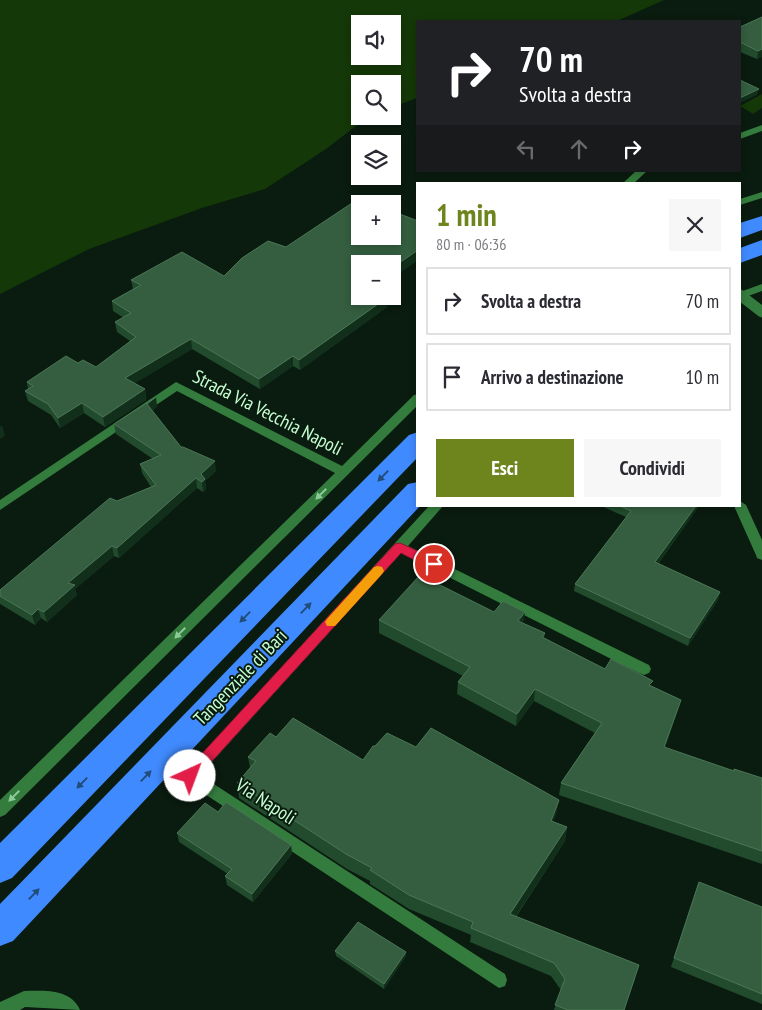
<!DOCTYPE html>
<html lang="it">
<head>
<meta charset="utf-8">
<style>
  :root { --surface:#fff; --page:#f7f7f7; --text:#2b2b33; --muted:#7c7c81; --line:#e1e1e2; --accent:#6e841c }
  body { margin:0; font-family:"PT Sans Narrow",sans-serif; background:var(--page); color:var(--text); height:100vh; display:flex; flex-direction:column; font-size:19px; white-space:nowrap }
  * { box-sizing:border-box; margin:0 }
  p { font-size:16px; color:var(--muted) }
  .icon { flex:none; width:28px; height:28px; fill:none; stroke:currentColor; stroke-width:2; stroke-linecap:round; stroke-linejoin:round }
  .map { position:relative; flex:1; overflow:hidden }
  .side { position:absolute; left:416px; top:182px; width:325px; height:325px; display:flex; flex-direction:column; background:var(--surface); border-radius:0px; box-shadow:0 2px 8px #0003 }
  .side>* { flex:none }
  .hud { position:absolute; left:416px; top:20px; width:325px; height:152px; border-radius:0px; box-shadow:0 2px 8px #0003; background:#202124; color:#fff; overflow:hidden }
  .buttons { position:absolute; left:351px; top:15px; display:grid; gap:10px }
  .buttons a { display:grid; place-items:center; width:50px; height:50px; border-radius:0px; background:var(--surface); box-shadow:0 2px 8px #0003; font-size:25px }
  .pin { position:absolute; display:grid; place-items:center; width:42px; height:42px; color:#fff; margin:-21px; border:2px solid #fff; border-radius:50%; box-shadow:0 1px 5px #0007 }
  .me { position:absolute; width:55px; margin:-28px; rotate:43deg; stroke-linejoin:round; filter:drop-shadow(0 0 4px #0008) }
  .turn { display:flex; align-items:center; gap:18px; height:105px; padding:0 20px; font-size:22px }
  .turn .icon { width:65px; height:65px; stroke-width:2.5 }
  .turn b { display:block; font-size:35px; line-height:42px }
  .lanes { display:flex; align-items:center; height:48px; padding:0 20px; background:#0003; justify-content:center; gap:25px; direction:ltr }
  .lanes .off { opacity:.35 }
  .round { display:grid; place-items:center; flex:none; width:52px; height:52px; border-radius:0px; background:var(--page) }
  .overview { display:flex; align-items:center; justify-content:space-between; height:85px; padding:0 20px }
  h1 { font-size:30px; font-weight:600; line-height:38px; color:var(--accent) }
  .action { display:flex; gap:10px; margin-top:auto; padding:10px 20px }
  .action a { flex:1; height:58px; border-radius:0px; background:var(--accent); color:#fff; font-size:20px; font-weight:600; line-height:58px; text-align:center }
  .action a+a { background:var(--page); color:var(--text) }
  ul { padding:0; list-style:none }
  li { display:flex; align-items:center; gap:15px; height:68px; margin:0 10px 8px; padding:0 10px; border:2px solid var(--line); border-radius:0px }
  li div { flex:1 }
  li b { display:block; font-size:19px }
  li em { font-style:normal }
  .map>svg:first-child { display:block }
  .water { fill:#143807; fill-rule:evenodd }
  .lines { fill:none; stroke-linecap:round; stroke-linejoin:round }
  .minor { fill:#347c3d; fill-rule:evenodd }
  .highway { fill:#408aff; fill-rule:evenodd }
  .minor-bridge { stroke:#347c3d; stroke-width:11 }
  .wall { fill:#224b2d }
  .shaded-wall { fill:#112f1a }
  .building { fill:#345e3f; stroke:#4a7756 }
  .oneway { fill:#224d7b }
  .oneway2 { fill:#8bcb96 }
  .route { fill:#e11d48; stroke:#92132f }
  .slow { fill:#f59e0b }
  .labels { text-anchor:middle; stroke-width:4; stroke-linejoin:round; paint-order:stroke }
  .street-label { font-size:19px; fill:#c5ffd1; stroke:#0a1b0f }
</style>
</head>
<body>
<div class="map">
<svg width="762" height="1010" viewBox="0 0 762 1010">
  <rect width="100%" height="100%" fill="#0a1b0f"/>
  <path class="water" d="M0,0H664L617,21H418L417,98L393,107L392,84H360V116H369L326,149L265,189L202,208L89,249L0,294ZM360,24H392V56H360Z
    M762,94V108L753,114L740,106Z"/>
  <g class="lines">
    <path class="minor" d="M762,125V131L740,139V133Z
      M636,171H647L633,184H622Z
      M762,192V198L740,205V199Z
      M762,284V291L740,299V292Z
      M176,382L342,466L414,395L418,394V405L5,815L0,817V800L335,473L177,391L0,510V500Z
      M740,501L746,505L762,540V560L757,558L756,555L734,506H740Z
      M429,506H443L408,546L649,665L651,669L649,673L644,675L639,673L401,553L200,775L505,974L507,980L505,986L499,988L185,781L182,776Z
      M24,991C44,991 70,988 80,1010L25,1007L20,1010H0V1002Z"/>
    <path class="highway" d="M762,216V230L740,238V223Z
      M762,240V255L740,263V248Z
      M418,432V457L12,878L0,883V843L409,435Z
      M418,482V506H420L13,941L0,946V904L408,484Z"/>
    <path class="minor-bridge" d="M740,295L762,312"/>
  </g>
  <path class="wall" d="M762,17V57L757,59L740,52V27Z
    M286,247L418,260L392,278V264L360,296L388,297L387,307L300,370L293,366L260,389L192,349L135,383L145,389L146,400L105,427L84,413L60,428L51,415L28,401L25,391L28,389L27,382L78,363L96,367L130,341L117,332L115,322L124,318L113,311L112,301L133,289L131,280L224,276Z
    M157,406L152,411L181,447L216,471L205,481L206,489L203,492L197,488L119,558L114,556L75,589L77,595L47,622L41,618L35,625L0,604V590L117,501L151,487L142,473L140,464L153,459L116,434L114,424Z
    M601,506H698L697,509L658,564L720,592L718,600L688,646L574,591L575,584L626,517Z
    M494,612H525L523,623L545,633L544,638L605,669L651,686L681,700L665,748L762,784V864L559,795L561,783L595,733L534,701L516,726L457,694L458,682L463,676L379,633V620Z
    M276,737L363,760L375,746L416,747L559,800L556,814L553,821L567,827L565,841L516,917L635,979L624,1010H554L561,990L551,976L470,942L471,935L409,909L370,884V881L347,869L239,798L237,783L250,768L248,757Z
    M218,812L291,845L292,854L253,902L227,885L225,876L228,874L179,842L177,833Z
    M699,882L762,907V1004L671,967Z
    M335,951L406,952V956L384,989L336,956Z"/>
  <path class="shaded-wall" d="M762,49V57L757,59L758,51Z
    M759,89L757,95L740,103V98Z
    M418,250V260L392,278V268Z
    M388,297L387,307L300,370L299,360Z
    M191,339L192,349L127,388L125,378Z
    M293,356V366L260,389L259,379Z
    M145,389L146,400L105,427L103,417Z
    M156,397L157,406L149,414L147,404Z
    M82,403L84,413L60,428L58,418Z
    M2,425L5,436L0,439V427Z
    M215,461L216,471L205,481L206,489L203,492L201,474Z
    M196,478L197,488L119,558L117,548Z
    M696,506H698L697,509L653,570L655,562Z
    M112,546L114,556L75,589L77,595L47,622L44,612L68,583Z
    M720,592L718,600L688,646L690,638Z
    M38,609L41,618L35,625L32,615Z
    M525,612L523,624L518,621Z
    M535,689L534,701L516,726L517,714Z
    M681,700L677,712L661,759L664,747Z
    M559,800L556,814L549,835L551,821Z
    M567,827L565,841L508,928L510,914Z
    M291,845L292,854L253,902L252,894Z
    M406,952V956L384,989V984Z"/>
  <path class="building" d="M762,17V49L758,51L740,42V27Z
    M740,80L759,89L740,98Z
    M361,197L377,204H360V236H392V211L418,221V250L392,268V264H360V296H385L388,297L299,360L293,356L259,379L191,339L125,378L145,389L103,417L82,403L58,418L48,404L25,391L33,386L27,382L66,356L78,363L83,360L96,367L136,337L115,322L131,313L112,301L141,285L131,280L182,252L224,276L242,258L268,241L286,247Z
    M156,397L147,404L181,447H183L215,461L201,474L205,479L202,482L196,478L117,548L112,546L68,583L75,585L44,612L38,609L32,615L0,596V590L110,498L117,501L156,485L140,464L161,455L114,424Z
    M620,506H696L655,562L720,592L690,638L575,584L631,511Z
    M420,575L494,612L503,601L525,612L518,621L545,633L542,637L605,669L611,659L653,681L649,685L681,700L664,747L734,771V769L762,778L761,784H762V851L561,783L602,723L535,689L517,714L458,682L470,667L379,620Z
    M293,718L363,760L373,746H375L387,733L416,747L431,728L559,800L551,821L567,827L510,914L639,965L624,1010H568L555,1005L565,979L554,963L471,928L473,922L409,895L370,870L372,868L346,854L237,783L256,761L248,757L270,733L276,737Z
    M226,802L291,845L252,894L225,876L232,869L177,833L205,803L218,812Z
    M699,882L762,907V994L674,958Z
    M358,922L406,952L384,984L335,951Z"/>
  <defs><path id="oneway-solid" d="M-6-.8H1V-3.2L6.5 0L1 3.2V.8H-6Z" transform="scale(1.25)"/></defs>
  <g class="oneway">
    <use href="#oneway-solid" transform="translate(383 476) rotate(134)"/>
    <use href="#oneway-solid" transform="translate(306 608) rotate(-46)"/>
    <use href="#oneway-solid" transform="translate(245 617) rotate(134)"/>
    <use href="#oneway-solid" transform="translate(146 776) rotate(-46)"/>
    <use href="#oneway-solid" transform="translate(82 783) rotate(134)"/>
    <use href="#oneway-solid" transform="translate(34 894) rotate(-46)"/>
  </g>
  <g class="oneway2">
    <use href="#oneway-solid" transform="translate(321 494) rotate(135)"/>
    <use href="#oneway-solid" transform="translate(180 633) rotate(135)"/>
    <use href="#oneway-solid" transform="translate(14 796) rotate(135)"/>
  </g>
  <path class="route" d="M400,543L439,561L440,564L439,568H430L401,553L194,781L190,782L185,781L183,776L185,772L395,544Z"/>
  <path class="slow" d="M378,566L382,567L384,571L382,574L335,626H327L325,622L327,619L374,567Z"/>
  <g class="labels">
    <g class="street-label">
      <text transform="translate(268 412) rotate(27)" y="7">Strada Via Vecchia Napoli</text>
      <text transform="translate(240 677) rotate(-46)" y="7">Tangenziale di Bari</text>
      <text transform="translate(266 801) rotate(33)" y="7">Via Napoli</text>
    </g>
  </g>
</svg>
<div class="buttons">
<a><svg class="icon" aria-label="sound" viewBox="0 0 24 24"><path d="M4 9h4l5-4v14l-5-4H4zM17 9q2 3 0 6"/></svg></a>
<a><svg class="icon" aria-label="search" viewBox="0 0 24 24"><circle cx="10" cy="10" r="6"/><path d="M15 15l6 6"/></svg></a>
<a><svg class="icon" aria-label="layers" viewBox="0 0 24 24"><path d="M12 4l9 5-9 5-9-5zM3 14l9 5 9-5"/></svg></a>
<a>+</a>
<a>−</a>
</div>
<div class="pin" style="left:434px;top:564px;background:#d93025"><svg class="icon" aria-label="arrive" viewBox="0 0 24 24"><path d="M6 21V4h12l-3 4 3 4H6"/></svg></div>
<svg class="me" style="left:190px;top:776px" viewBox="-20 -20 40 40"><circle r="19" fill="#fff"/><path d="M0-13L10 11 0 6-10 11z" fill="#e11d48"/></svg>
<div class="hud">
<div class="turn"><svg class="icon" aria-label="right" viewBox="0 0 24 24"><path d="M7 20v-9h11M14 6l5 5-5 5"/></svg><div><b>70 m</b>Svolta a destra</div></div>
<div class="lanes"><svg class="icon off" aria-label="left" viewBox="0 0 24 24"><path d="M17 20v-9H6M10 6l-5 5 5 5"/></svg><svg class="icon off" aria-label="ahead" viewBox="0 0 24 24"><path d="M12 20V5M6 11l6-6 6 6"/></svg><svg class="icon" aria-label="right" viewBox="0 0 24 24"><path d="M7 20v-9h11M14 6l5 5-5 5"/></svg></div>
</div>
<section class="side">
<div class="overview"><div><h1>1 min</h1><p>80 m · 06:36</p></div><a class="round"><svg class="icon" aria-label="close" viewBox="0 0 24 24"><path d="M6 6l12 12M18 6L6 18"/></svg></a></div>
<ul>
<li><svg class="icon" aria-label="right" viewBox="0 0 24 24"><path d="M7 20v-9h11M14 6l5 5-5 5"/></svg><div><b>Svolta a destra</b></div><em>70 m</em></li>
<li><svg class="icon" aria-label="arrive" viewBox="0 0 24 24"><path d="M6 21V4h12l-3 4 3 4H6"/></svg><div><b>Arrivo a destinazione</b></div><em>10 m</em></li>
</ul>
<div class="action"><a>Esci</a><a>Condividi</a></div>
</section>
</div>
</body>
</html>
